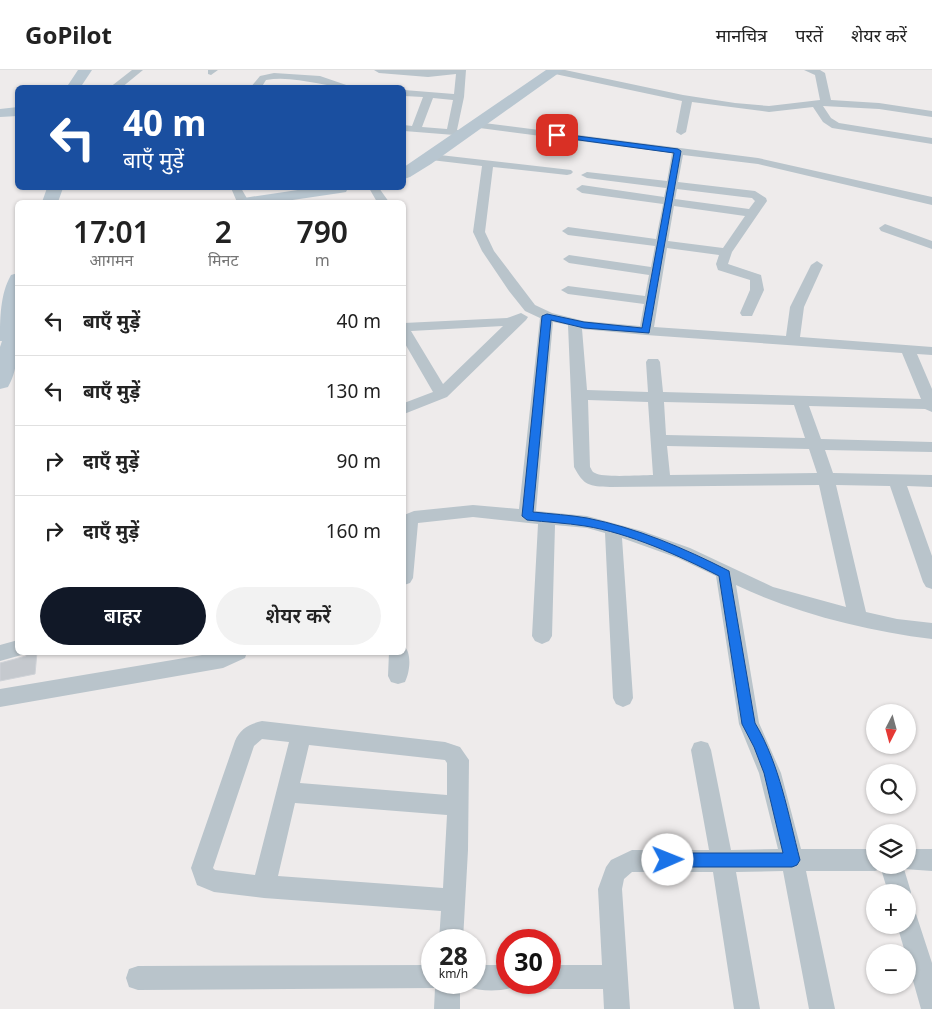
<!DOCTYPE html>
<html lang="hi">
<head>
<meta charset="utf-8">
<style>
  :root { --surface:#fff; --page:#f2f2f2; --text:#222; --muted:#767676; --line:#e0e0e0; --accent:#111827 }
  body { margin:0; font-family:"Noto Sans","Noto Sans Devanagari",sans-serif; background:var(--page); color:var(--text); height:100vh; display:flex; flex-direction:column; font-size:19px; white-space:nowrap }
  * { box-sizing:border-box; margin:0 }
  p { font-size:16px; color:var(--muted) }
  .icon { flex:none; width:28px; height:28px; fill:none; stroke:currentColor; stroke-width:2; stroke-linecap:round; stroke-linejoin:round }
  .map { position:relative; flex:1; overflow:hidden }
  .side { position:absolute; left:15px; top:130px; width:391px; height:455px; display:flex; flex-direction:column; background:var(--surface); border-radius:8px; box-shadow:0 1px 4px #0004 }
  .side>* { flex:none }
  .top-card { position:absolute; left:15px; top:15px; width:391px; height:105px; border-radius:8px; box-shadow:0 1px 4px #0004; background:#1a4fa0; color:#fff; overflow:hidden }
  .needle { width:32px; rotate:186deg }
  .controls { position:absolute; left:866px; top:634px; display:grid; gap:10px }
  .controls a { display:grid; place-items:center; width:50px; height:50px; border-radius:50%; background:var(--surface); box-shadow:0 1px 4px #0004; font-size:25px }
  .speed { position:absolute; left:421px; top:859px; display:flex; gap:10px; font-size:25px; font-weight:700; text-align:center }
  .speed>* { display:grid; place-content:center; width:65px; height:65px; border-radius:50%; background:var(--surface); box-shadow:0 1px 4px #0004; line-height:1 }
  .speed small { font-size:12px; font-weight:400 }
  .speed .limit { border:8px solid #d22; background:#fff; color:#111 }
  .pin { position:absolute; display:grid; place-items:center; width:42px; height:42px; color:#fff; margin:-21px; border-radius:10px; box-shadow:0 2px 8px #0006 }
  .me { position:absolute; width:55px; margin:-28px; rotate:89deg; stroke-linejoin:round; filter:drop-shadow(0 0 4px #0008) }
  .turn { display:flex; align-items:center; gap:18px; height:105px; padding:0 25px; font-size:22px }
  .turn .icon { width:65px; height:65px; stroke-width:2.5 }
  .turn b { display:block; font-size:35px; line-height:42px }
  .eta { display:flex; justify-content:space-evenly; align-items:center; height:85px; text-align:center }
  .eta b { font-size:30px; font-weight:600; line-height:35px }
  .button { display:flex; gap:10px; margin-top:auto; padding:10px 25px }
  .button a { flex:1; height:58px; border-radius:30px; background:var(--accent); color:#fff; font-size:20px; font-weight:600; line-height:58px; text-align:center }
  .button a+a { background:var(--page); color:var(--text) }
  ul { padding:0; list-style:none }
  li { display:flex; align-items:center; gap:15px; height:70px; padding:0 25px; border-top:1px solid var(--line) }
  li div { flex:1 }
  li b { display:block; font-size:19px }
  li em { font-style:normal }
  header { display:flex; align-items:center; gap:30px; box-sizing:border-box; height:70px; padding:0 25px; background:var(--surface); border-bottom:1px solid var(--line) }
  header strong { font-size:24px }
  nav { display:flex; gap:28px; margin-inline-start:auto; font-size:18px }
  .map>svg:first-child { display:block }
  .building { fill:#c5c9ce; stroke:#cfd2d7 }
  .lines { fill:none; stroke-linecap:round; stroke-linejoin:round }
  .street { fill:#b9c4cb; fill-rule:evenodd }
  .secondary { fill:#b8c6d0; fill-rule:evenodd }
  .route { fill:#1a73e8; stroke:#114b97 }
</style>
</head>
<body>
<header>
<strong>GoPilot</strong>
<nav><a>मानचित्र</a><a>परतें</a><a>शेयर करें</a></nav>
</header>
<div class="map">
<svg width="932" height="939" viewBox="0 0 932 939">
  <rect width="100%" height="100%" fill="#eeebeb"/>
  <path class="building" d="M26,582H37L35,604L0,611V593L26,586Z"/>
  <g class="lines">
    <path class="street" d="M132,0H143L121,18H109Z
      M208,0H218L211,5L208,4Z
      M374,0H466L464,27L457,60L467,62L468,64L467,66L404,61V55L412,56L423,27L404,26V20L454,24L456,4L428,7L379,3ZM433,28L453,30L447,59L422,57Z
      M551,0H565L683,25L735,33L769,36L820,30L815,5L804,0H820L825,3L831,30L879,33L932,41V47L879,39L823,36L831,48L839,53L932,68V74L832,58L823,52L813,37L769,42L692,32L686,62L681,65L676,62L682,31L555,4L552,3Z
      M274,3L320,6L355,18C325,18 296,5 266,10L261,18H250L260,6Z
      M476,52L758,88L932,127V135L758,94L683,85L678,112L755,121L766,128L767,131L732,182L728,194L761,205L764,220L752,246H742L740,243L750,220V210L718,200L716,194L719,185L667,178L654,257L786,266L790,237L811,195L817,191L823,195L804,237L800,267L932,277V285L917,284L932,319V342L925,339L809,336L821,369L932,372V382L825,380L833,403L932,405V417L907,416L932,486V519L926,517L923,512L890,416L836,415L866,542L897,549L932,553V569C867,561 795,543 736,515L759,653L781,703L801,779H875V795H908V779H932V801L904,799L911,822L908,830V822H888L881,799L875,801H806L835,939H809L783,801L736,802L760,939H734L713,802H632L624,809L622,819L630,939H604L603,919H550L541,916L540,912H550V895H602L598,819L606,797L611,790L632,780H709L691,680L694,673L701,671L708,673L711,680L731,780L778,779L759,703L739,654L716,506L678,488L622,468L633,628L630,634L623,637L616,634L613,628L605,463L587,458L555,455L552,566L549,571L542,574L535,571L532,566L538,454L473,447L418,453L413,508L410,513L404,515V445L414,441L473,435L519,439L540,248L525,241L509,221L482,181L473,162L482,96L431,90L425,87L431,84L571,100L573,102L571,104L567,105L493,97L485,162L494,181L535,235L552,243L584,251L640,256L644,234L568,224L561,220L568,216L645,226L649,205L569,193L563,189L569,185L651,197L655,176L568,165L562,161L568,157L656,169L663,134L582,123L576,119L582,115L664,127L666,118L587,108L581,105L587,102L667,111L672,83L472,57L471,55ZM677,119L743,127L752,128L755,131L749,139L675,129ZM674,136L745,146L723,178L668,171ZM553,252L568,255L574,397C584,416 589,416 610,417L819,415L846,537L773,517L690,478L642,461L587,446L536,441ZM582,259L646,265L902,283L921,329L663,322L660,292L658,289H648L646,292L648,322L587,320ZM588,330L648,332L653,405C642,405 603,408 595,403C592,402 592,400 590,397ZM664,332L794,335L805,368L666,365ZM667,376L809,379L817,403L670,405Z
      M231,118H241L249,132H237Z
      M369,118H379L389,132H377Z
      M885,154L932,171V179L881,161L879,158Z
      M521,243L528,247L526,250L447,327L404,344V333L433,322L404,272V253L507,248ZM503,256L443,314L411,261Z
      M18,570V582L25,584L0,591V575Z
      M404,576C412,583 410,602 405,612L398,614L391,612L388,606L389,582H404Z
      M220,582H247L245,588L223,598L0,637V619Z
      M262,651L445,672L460,677L469,690L468,780L463,870H439L441,841L264,828L214,822L197,815L191,798L235,671C240,659 249,654 262,651ZM262,669L289,672L255,805L215,800L213,798L254,676ZM309,675L445,690L447,693V725L300,713ZM295,733L447,745L443,818L278,806Z
      M908,840L916,844L932,893V939H921L908,893V882H905L897,855H908Z
      M432,895V912H460V939H434L435,918L138,920L129,917L126,908L129,899L138,896Z
      M475,895H508V912H518L517,916C502,922 481,922 466,916L465,912H475Z"/>
    <path class="secondary" d="M78,0H92L80,18H66Z
      M546,0H563L431,94L410,107L404,109V97Z
      M18,37V46L0,47V39Z
      M47,118H63L58,132H42Z
      M311,118H348L346,122L340,123L279,132H242L244,128L250,127Z
      M18,203C18,233 24,292 8,317L0,319V277L2,271H0C0,249 0,224 11,205Z"/>
  </g>
  <path class="route" d="M554,63L678,79L681,81L649,263L584,258L551,250L533,442C551,444 570,445 587,448C637,458 684,478 729,501L755,653C780,695 788,744 800,790L797,795L792,797H668L663,795L660,790L663,785L668,783H783L764,703L754,677L742,654L719,506C680,486 629,463 585,456C566,453 546,452 527,450L522,446L542,246L547,244L584,252L642,258L674,83L557,67L554,66Z"/>
</svg>
<div class="controls">
<a><svg class="needle" viewBox="-14 -14 28 28"><path d="M0-13l5 13h-10z" fill="#e53935"/><path d="M0 13l5-13h-10z" fill="#767676"/></svg></a>
<a><svg class="icon" aria-label="search" viewBox="0 0 24 24"><circle cx="10" cy="10" r="6"/><path d="M15 15l6 6"/></svg></a>
<a><svg class="icon" aria-label="layers" viewBox="0 0 24 24"><path d="M12 4l9 5-9 5-9-5zM3 14l9 5 9-5"/></svg></a>
<a>+</a>
<a>−</a>
</div>
<div class="speed"><div>28<small>km/h</small></div><div class="limit">30</div></div>
<div class="pin" style="left:557px;top:65px;background:#d93025"><svg class="icon" aria-label="arrive" viewBox="0 0 24 24"><path d="M6 21V4h12l-3 4 3 4H6"/></svg></div>
<svg class="me" style="left:668px;top:790px" viewBox="-20 -20 40 40"><circle r="19" fill="#fff"/><path d="M0-13L10 11 0 6-10 11z" fill="#1a73e8"/></svg>
<div class="top-card">
<div class="turn"><svg class="icon" aria-label="left" viewBox="0 0 24 24"><path d="M17 20v-9H6M10 6l-5 5 5 5"/></svg><div><b>40 m</b>बाएँ मुड़ें</div></div>
</div>
<section class="side">
<div class="eta">
<div><b>17:01</b><p>आगमन</p></div>
<div><b>2</b><p>मिनट</p></div>
<div><b>790</b><p>m</p></div>
</div>
<ul>
<li><svg class="icon" aria-label="left" viewBox="0 0 24 24"><path d="M17 20v-9H6M10 6l-5 5 5 5"/></svg><div><b>बाएँ मुड़ें</b></div><em>40 m</em></li>
<li><svg class="icon" aria-label="left" viewBox="0 0 24 24"><path d="M17 20v-9H6M10 6l-5 5 5 5"/></svg><div><b>बाएँ मुड़ें</b></div><em>130 m</em></li>
<li><svg class="icon" aria-label="right" viewBox="0 0 24 24"><path d="M7 20v-9h11M14 6l5 5-5 5"/></svg><div><b>दाएँ मुड़ें</b></div><em>90 m</em></li>
<li><svg class="icon" aria-label="right" viewBox="0 0 24 24"><path d="M7 20v-9h11M14 6l5 5-5 5"/></svg><div><b>दाएँ मुड़ें</b></div><em>160 m</em></li>
</ul>
<div class="button"><a>बाहर</a><a>शेयर करें</a></div>
</section>
</div>
</body>
</html>
